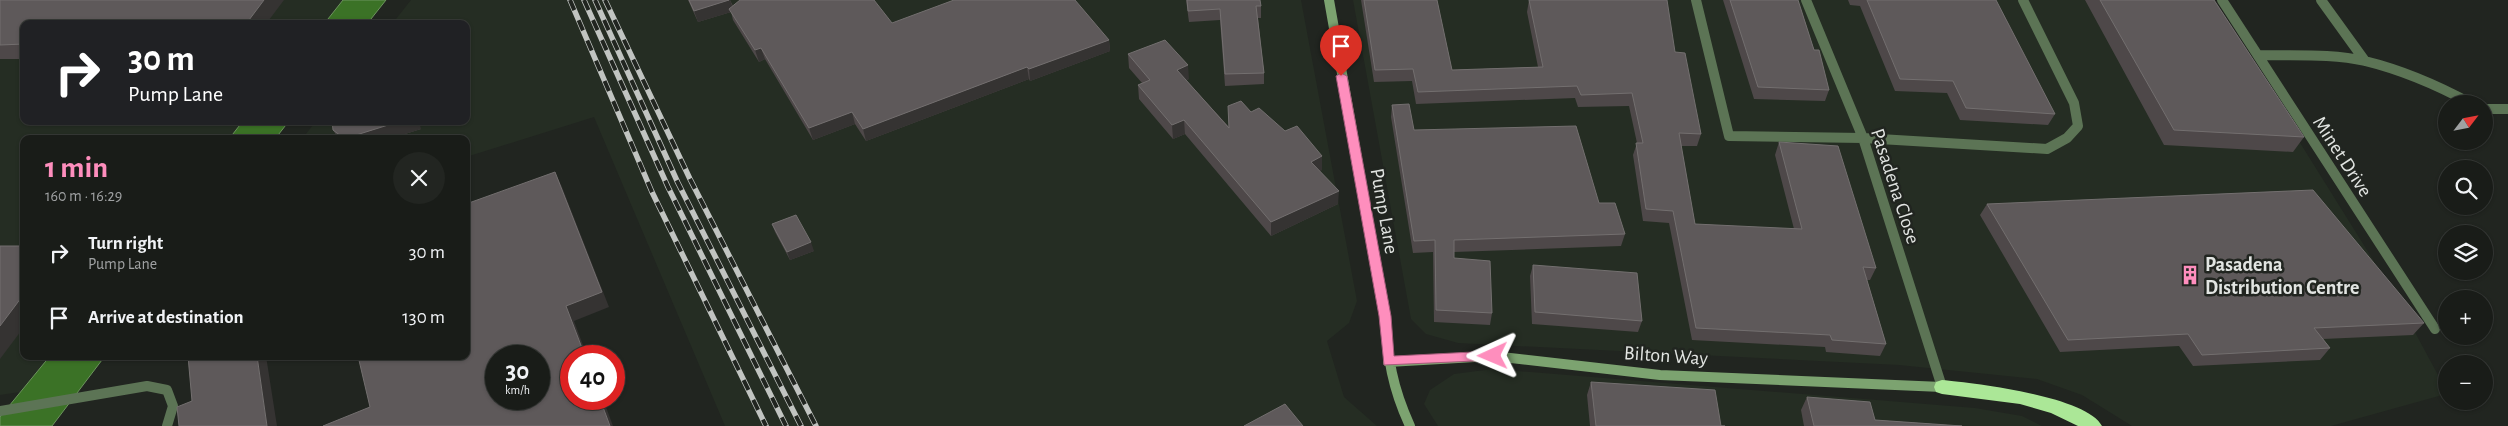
<!DOCTYPE html>
<html lang="en">
<head>
<meta charset="utf-8">
<style>
  :root { --surface:#191c18; --page:#222521; --text:#f1f3f6; --muted:#9fa1a2; --line:#373a37; --accent:#fe8ebd }
  body { margin:0; font-family:"Alegreya Sans",sans-serif; background:var(--page); color:var(--text); height:100vh; display:flex; flex-direction:column; font-size:19px; white-space:nowrap }
  * { box-sizing:border-box; margin:0 }
  p { font-size:16px; color:var(--muted) }
  .icon { flex:none; width:28px; height:28px; fill:none; stroke:currentColor; stroke-width:2; stroke-linecap:round; stroke-linejoin:round }
  .map { position:relative; flex:1; overflow:hidden }
  .panel { position:absolute; left:20px; top:135px; width:450px; height:225px; display:flex; flex-direction:column; background:var(--surface); border-radius:10px; box-shadow:0 1px 4px #0004,0 0 0 1px var(--line) }
  .panel>* { flex:none }
  .top-card { position:absolute; left:20px; top:20px; width:450px; height:105px; border-radius:10px; box-shadow:0 1px 4px #0004,0 0 0 1px var(--line); background:#202124; color:#fff; overflow:hidden }
  .needle { width:32px; rotate:58deg }
  .buttons { position:absolute; left:2438px; top:95px; display:grid; gap:10px }
  .buttons a { display:grid; place-items:center; width:55px; height:55px; border-radius:50%; background:var(--surface); box-shadow:0 1px 4px #0004,0 0 0 1px var(--line); font-size:25px }
  .speed { position:absolute; left:485px; top:345px; display:flex; gap:10px; font-size:25px; font-weight:700; text-align:center }
  .speed>* { display:grid; place-content:center; width:65px; height:65px; border-radius:50%; background:var(--surface); box-shadow:0 1px 4px #0004,0 0 0 1px var(--line); line-height:1 }
  .speed small { font-size:12px; font-weight:400 }
  .speed .limit { border:8px solid #d22; background:#fff; color:#111 }
  .pin { position:absolute; display:grid; place-items:center; width:42px; height:42px; color:#fff; margin:-51px -21px; border-radius:50% 50% 50% 0; rotate:-45deg; box-shadow:0 0 5px #0007 }
  .pin .icon { rotate:45deg }
  .me { position:absolute; width:55px; margin:-28px; rotate:269deg; stroke-linejoin:round; filter:drop-shadow(0 0 4px #0008) }
  .turn { display:flex; align-items:center; gap:18px; height:105px; padding:0 25px; font-size:22px }
  .turn .icon { width:65px; height:65px; stroke-width:2.5 }
  .turn b { display:block; font-size:35px; line-height:42px }
  .round { display:grid; place-items:center; flex:none; width:52px; height:52px; border-radius:26px; background:var(--page) }
  .head { display:flex; align-items:center; justify-content:space-between; height:85px; padding:0 25px }
  h1 { font-size:30px; font-weight:700; line-height:38px; color:var(--accent) }
  ul { padding:0; list-style:none }
  li { display:flex; align-items:center; gap:15px; height:65px; padding:0 25px }
  li div { flex:1 }
  li b { display:block; font-size:19px }
  li em { font-style:normal }
  .map>svg:first-child { display:block }
  .built { fill:#252d23 }
  .water { fill:#3b7226; stroke:#6d945e }
  .lines { fill:none; stroke-linecap:round; stroke-linejoin:round }
  .street { stroke:#5c7455; stroke-width:10 }
  .secondary { stroke:#7ca370; stroke-width:10 }
  .highway { fill:#abe797; fill-rule:evenodd }
  .rail-casing { stroke:#c1c4c1; stroke-width:5.5 }
  .rail { stroke:#212520; stroke-width:4; stroke-dasharray:11; stroke-linecap:butt }
  .wall { fill:#4e4849 }
  .shaded-wall { fill:#353332 }
  .building { fill:#5e595a; stroke:#736f6f; fill-rule:evenodd }
  .route { fill:#fe8ebd; stroke:#a55c7b }
  .labels { text-anchor:middle; stroke-width:5; stroke-linejoin:round; paint-order:stroke }
  .street-label { font-size:20px; fill:#e2e5e2; stroke:#212520 }
  .poi-label { font-size:20px; font-weight:bold; fill:#e2e5e2; stroke:#212520; text-anchor:start }
</style>
</head>
<body>
<div class="map">
<svg width="2508" height="426" viewBox="0 0 2508 426">
  <rect width="100%" height="100%" fill="#212520"/>
  <path class="built" d="M0,0H343L324,24H24V121H243L229,139H24V356H50L20,392L0,395Z
    M411,0H1301L1357,301L1349,323L1327,341L1344,397L1377,426H725L594,117L466,157V139H302L316,121H466V24H392Z
    M1353,0H2211L2395,295L2446,390V394L2331,426H2132L2082,395L2037,379L1899,365L1458,343L1426,334L1411,319Z
    M1493,369L1975,408L2022,416L2042,426H1438L1424,404L1430,390L1454,374Z"/>
  <path class="water" d="M343,0H386L367,24H324Z
    M243,121H289L275,139H229Z
    M50,356H105L52,426H0V417Z"/>
  <g class="lines">
    <path class="street" d="M1696,0L1729,136L1863,138L2047,149L2067,138L2078,126L2074,103L2023,0
      M1806,0L1863,138L1942,387
      M2222,0L2435,329
      M2321,0L2365,61
      M2258,55C2293,56 2332,53 2365,61C2402,70 2439,86 2472,104
      M2484,109H2508
      M0,411L147,386L167,390L173,406L167,426"/>
    <path class="secondary" d="M1329,0L1385,317C1388,359 1392,387 1410,426
      M1388,362L1493,356L1660,375L1942,387"/>
    <path class="highway" d="M1942,380C1974,383 2087,396 2102,426H2078L2051,413L2020,404L1942,394L1936,392L1934,387L1936,382Z"/>
    <defs>
      <path id="rail" d="M570,0L652,192L766,426
        M584,0L668,187L786,426
        M595,0L678,183L801,426
        M605,0L690,179L816,426"/>
    </defs>
    <use href="#rail" class="rail-casing"/>
    <use href="#rail" class="rail"/>
  </g>
  <path class="wall" d="M0,0L24,24V59H0Z
    M688,0H730L733,6L892,23L1109,40L1110,51L1030,81L1029,79L866,141L855,124L813,140L765,59L759,62L733,20L731,12L698,22Z
    M1186,0H1260L1261,6V18H1258L1264,73V84L1225,86L1220,20L1189,22Z
    M1361,0H1437L1452,70L1538,67L1527,12L1529,0L1675,52L1701,134L1697,146H1681L1695,224L1794,229L1775,155L1779,142L1876,268L1870,280H1867L1886,344L1880,356L1826,352L1825,347L1692,340L1669,223L1643,221L1633,155L1637,143L1629,106L1578,107L1575,98L1416,104L1412,81L1374,82Z
    M1723,0H1798L1814,50L1829,90L1825,101L1754,99Z
    M1848,0H1996L2055,114L2048,125L1960,120L1947,93L1895,91L1860,6L1850,5Z
    M2085,0H2214L2304,137L2293,152L2164,145Z
    M1128,54L1189,79L1186,80L1229,127L1228,106L1251,112L1285,131L1322,156V170L1319,171L1338,204L1271,236L1185,134L1173,139L1139,99L1138,85L1142,83L1129,68Z
    M1392,105L1414,130L1599,203L1625,234L1621,246L1454,252V258L1492,313L1490,325L1434,322L1433,252L1413,253L1391,117Z
    M421,129L389,139H339L333,130Z
    M1987,204L2424,323L2413,335L2323,339L2330,348L2320,360L2193,366L2179,346L2060,352L1980,215Z
    M772,224L814,251L790,260L775,232Z
    M1533,265L1642,321L1638,332L1532,324L1530,276Z
    M1591,382L1721,426H1725H1590L1587,395Z
    M1807,397L1875,420L1962,426H1804L1801,410Z"/>
  <path class="shaded-wall" d="M264,0H284L266,24H246Z
    M730,0L734,11L729,9L731,12L698,22L694,11Z
    M1109,40L1110,51L1030,81L1029,69Z
    M761,48L765,59L759,62L755,50Z
    M1188,65L1189,79L1177,83V70Z
    M1027,67L1029,79L866,141L863,129Z
    M852,112L855,124L813,140L809,128Z
    M1184,120L1185,134L1173,139L1172,125Z
    M401,121H419L421,129L389,139H355L353,136Z
    M1322,156V170L1310,176L1311,162Z
    M555,172L562,187L609,307L574,321L587,356H585L566,306Z
    M1339,191L1338,204L1271,236V222Z
    M811,242L814,251L790,260L787,252Z
    M24,294V327L0,359V326Z
    M257,356H266L277,426H267Z
    M600,399H603L613,426H610Z"/>
  <path class="building" d="M0,0H264L246,24H24V44L0,45Z
    M689,0H729L694,11Z
    M740,0H874L892,23L954,0H1075L1109,40L1029,69L1027,67L863,129L852,112L809,128L761,48L755,50L729,9Z
    M1187,0H1260L1261,6H1256L1264,73L1225,74L1220,9L1188,11Z
    M1364,0H1437L1452,70L1543,67L1529,0H1667L1675,52L1685,53L1701,134L1679,133L1695,224L1802,229L1779,142L1838,146L1876,268L1863,267L1886,344L1832,340L1830,335L1696,328L1673,211L1646,209L1636,143H1643L1632,93L1581,95L1577,86L1418,92L1413,69L1375,70Z
    M1730,0H1798L1814,50H1819L1829,90L1758,87Z
    M1867,0H1996L2055,114L1966,108L1953,81L1900,79Z
    M2100,0H2214L2304,137L2174,130Z
    M1165,40L1188,65L1177,70L1229,128L1228,106L1241,101L1251,112L1259,108L1285,131L1297,126L1322,156L1311,162L1339,191L1271,222L1184,120L1172,125L1138,85L1150,80L1128,54Z
    M1409,104L1414,130L1576,126L1599,203H1615L1625,234L1454,240V258L1490,261L1492,313L1436,310L1435,240L1414,241L1392,105Z
    M332,121H401L353,136H341L333,130Z
    M555,172L602,292L566,306L585,356H571V399H600L610,426H323L370,407L358,356H466V204ZM496,356H539V399H496Z
    M2313,190L2424,323L2314,328L2330,348L2202,355L2188,334L2068,340L1987,204Z
    M796,215L811,242L787,252L772,224Z
    M0,246H24V294L0,326Z
    M1533,265L1637,273L1642,321L1535,312Z
    M188,356H257L267,426H179L177,407L192,401Z
    M1591,382L1715,390L1721,426H1725H1596Z
    M1807,397L1870,402L1875,420L1962,426H1814Z
    M1285,404L1303,426H1244Z"/>
  <path class="route" d="M1341,73L1347,76L1391,316L1394,356L1493,351L1499,356L1498,360L1384,365L1379,316L1336,76Z"/>
  <defs>
    <symbol id="building-bare" viewBox="-9 -9 18 18"><path d="M-4-6H4V6H1V3H-1V6H-4ZM-2.5-4.3h1.7v1.8h-1.7ZM.8-4.3h1.7v1.8H.8ZM-2.5-1h1.7V.8h-1.7ZM.8-1h1.7V.8H.8Z" fill="#fe8ebd" stroke="#212520" stroke-width="2.5" paint-order="stroke"/></symbol>
  </defs>
  <g fill-rule="evenodd">
    <use href="#building-bare" x="2176" y="261" width="28" height="28"/>
  </g>
  <g class="labels">
    <g class="street-label">
      <text transform="translate(2343 156) rotate(57)" y="7">Minet Drive</text>
      <text transform="translate(1896 186) rotate(72)" y="7">Pasadena Close</text>
      <text transform="translate(1385 211) rotate(80)" y="7">Pump Lane</text>
      <text transform="translate(1666 355) rotate(4)" y="7">Bilton Way</text>
    </g>
    <g class="poi-label">
      <text x="2205" y="271">Pasadena<tspan x="2205" dy="23">Distribution Centre</tspan></text>
    </g>
  </g>
</svg>
<div class="buttons">
<a><svg class="needle" viewBox="-14 -14 28 28"><path d="M0-13l5 13h-10z" fill="#e53935"/><path d="M0 13l5-13h-10z" fill="#9fa1a2"/></svg></a>
<a><svg class="icon" aria-label="search" viewBox="0 0 24 24"><circle cx="10" cy="10" r="6"/><path d="M15 15l6 6"/></svg></a>
<a><svg class="icon" aria-label="layers" viewBox="0 0 24 24"><path d="M12 4l9 5-9 5-9-5zM3 14l9 5 9-5"/></svg></a>
<a>+</a>
<a>−</a>
</div>
<div class="speed"><div>30<small>km/h</small></div><div class="limit">40</div></div>
<div class="pin" style="left:1341px;top:76px;background:#d93025"><svg class="icon" aria-label="arrive" viewBox="0 0 24 24"><path d="M6 21V4h12l-3 4 3 4H6"/></svg></div>
<svg class="me" style="left:1493px;top:356px" viewBox="-20 -20 40 40"><path d="M0-17L14 15 0 8-14 15z" fill="#fe8ebd" stroke="#fff" stroke-width="4"/></svg>
<div class="top-card">
<div class="turn"><svg class="icon" aria-label="right" viewBox="0 0 24 24"><path d="M7 20v-9h11M14 6l5 5-5 5"/></svg><div><b>30 m</b>Pump Lane</div></div>
</div>
<section class="panel">
<div class="head"><div><h1>1 min</h1><p>160 m · 16:29</p></div><a class="round"><svg class="icon" aria-label="close" viewBox="0 0 24 24"><path d="M6 6l12 12M18 6L6 18"/></svg></a></div>
<ul>
<li><svg class="icon" aria-label="right" viewBox="0 0 24 24"><path d="M7 20v-9h11M14 6l5 5-5 5"/></svg><div><b>Turn right</b><p>Pump Lane</p></div><em>30 m</em></li>
<li><svg class="icon" aria-label="arrive" viewBox="0 0 24 24"><path d="M6 21V4h12l-3 4 3 4H6"/></svg><div><b>Arrive at destination</b></div><em>130 m</em></li>
</ul>
</section>
</div>
</body>
</html>
